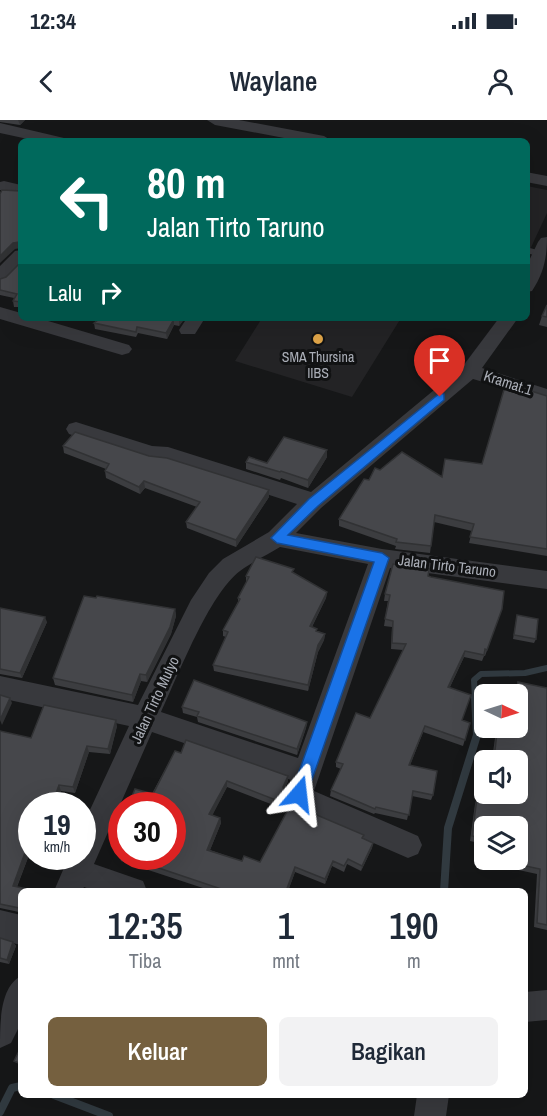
<!DOCTYPE html>
<html lang="id">
<head>
<meta charset="utf-8">
<style>
  :root { --surface:#fff; --page:#f2f2f3; --text:#1f2937; --muted:#747a83; --accent:#75603f }
  body { margin:0; font-family:"Archivo Narrow",sans-serif; background:var(--page); color:var(--text); height:100vh; display:flex; flex-direction:column; font-size:22px; white-space:nowrap }
  * { box-sizing:border-box; margin:0 }
  p { font-size:20px; color:var(--muted) }
  .icon { flex:none; width:33px; height:33px; fill:none; stroke:currentColor; stroke-width:2; stroke-linecap:round; stroke-linejoin:round }
  .map { position:relative; flex:1; overflow:hidden }
  .side { position:absolute; left:18px; top:768px; width:510px; height:210px; display:flex; flex-direction:column; background:var(--surface); border-radius:9px; box-shadow:0 6px 24px #0002 }
  .side>* { flex:none }
  .banner { position:absolute; left:18px; top:18px; width:512px; height:183px; border-radius:9px; box-shadow:0 6px 24px #0002; background:#00695c; color:#fff; overflow:hidden }
  .needle { width:39px; rotate:94deg }
  .controls { position:absolute; left:474px; top:564px; display:grid; gap:12px }
  .controls a { display:grid; place-items:center; width:54px; height:54px; border-radius:9px; background:var(--surface); box-shadow:0 6px 24px #0002; font-size:30px }
  .speed { position:absolute; left:18px; top:672px; display:flex; gap:12px; font-size:30px; font-weight:700; text-align:center }
  .speed>* { display:grid; place-content:center; width:78px; height:78px; border-radius:50%; background:var(--surface); box-shadow:0 6px 24px #0002; line-height:1 }
  .speed small { font-size:15px; font-weight:400 }
  .speed .limit { border:9px solid #d22; background:#fff; color:#111 }
  .pin { position:absolute; display:grid; place-items:center; width:51px; height:51px; color:#fff; margin:-62px -26px; border-radius:50% 50% 50% 0; rotate:-45deg; box-shadow:0 0 6px #0007 }
  .pin .icon { rotate:45deg }
  .me { position:absolute; width:66px; margin:-33px; rotate:17deg; stroke-linejoin:round; filter:drop-shadow(0 0 4px #0008) }
  .turn { display:flex; align-items:center; gap:21px; height:126px; padding:0 30px; font-size:27px }
  .turn .icon { width:78px; height:78px; stroke-width:2.5 }
  .turn b { display:block; font-size:42px; line-height:51px }
  .then { display:flex; align-items:center; height:57px; padding:0 30px; background:#0003; gap:12px; font-size:22px }
  .eta { display:flex; justify-content:space-evenly; align-items:center; height:102px; text-align:center }
  .eta b { font-size:36px; font-weight:600; line-height:42px }
  .cta { display:flex; gap:12px; margin-top:auto; padding:12px 30px }
  .cta a { flex:1; height:69px; border-radius:9px; background:var(--accent); color:#fff; font-size:24px; font-weight:600; line-height:69px; text-align:center }
  .cta a+a { background:var(--page); color:var(--text) }
  .status { display:flex; justify-content:space-between; align-items:center; height:42px; padding:0 30px; background:var(--surface); direction:ltr }
  .status svg { height:16px; fill:currentColor }
  header { display:flex; justify-content:space-between; align-items:center; height:78px; padding:0 30px; background:var(--surface); font-size:27px; font-weight:600 }
  .map>svg:first-child { display:block }
  .built { fill:#232325 }
  .lines { fill:none; stroke-linecap:round; stroke-linejoin:round }
  .stream-far1 { stroke:#313a40; stroke-width:6 }
  .stream { stroke:#313a40; stroke-width:8 }
  .lane { fill:#38393d; fill-rule:evenodd }
  .street { fill:#38393d; fill-rule:evenodd }
  .wall { fill:#3c3d40 }
  .shaded-wall { fill:#313234 }
  .building { fill:#46474b; stroke:#313234; stroke-width:1.5 }
  .route { fill:#1a73e8; stroke:#114b97; stroke-width:1.5 }
  .poi-dot { fill:#dfa448; stroke:#111213; stroke-width:2 }
  .labels { text-anchor:middle; stroke-width:6; stroke-linejoin:round; paint-order:stroke }
  .far-poi-label { font-size:14px; fill:#aaaeb7; stroke:#111213 }
  .street-label { font-size:15px; fill:#aaaeb7; stroke:#111213 }
</style>
</head>
<body>
<div class="status"><b>12:34</b><svg viewBox="0 0 49 12"><path d="M0 12V9h3v3zM5 12V6h3v6zM10 12V3h3v9zM15 12V0h3v12zM26 1h20v11H26zM47 4h2v5h-2z"/></svg></div>
<header><svg class="icon" aria-label="back" viewBox="0 0 24 24"><path d="M15 5l-7 7 7 7"/></svg>Waylane<svg class="icon" aria-label="person" viewBox="0 0 24 24"><circle cx="12" cy="8" r="4"/><path d="M4 21q1-7 8-7t8 7"/></svg></header>
<div class="map">
<svg width="547" height="996" viewBox="0 0 547 996">
  <rect width="100%" height="100%" fill="#161718"/>
  <path class="built" d="M527,66L547,70V93L527,136Z
    M262,198H401L352,277L235,241Z"/>
  <g class="lines">
    <path class="stream-far1" d="M475,579L474,560L481,554L525,553L547,548"/>
    <path class="stream" d="M444,771L448,708L477,615L475,577
      M54,975L109,996
      M0,992L12,968L21,966"/>
    <path class="lane" d="M526,127L545,132L546,134L542,137L526,133Z"/>
    <path class="street" d="M207,0H239L324,16L332,21H300L215,5Z
      M0,3L64,18L66,21H37L0,13Z
      M526,52L547,56V66L526,62Z
      M4,61L21,65V75L0,70V62Z
      M547,117C547,137 544,153 532,171L526,172V147L538,122L541,118Z
      M21,130V145L6,161L0,163V146L15,131Z
      M0,187L21,193V198H38L129,225L132,229L129,233L122,235L0,199Z
      M187,198H205L195,214H181L179,210Z
      M499,198H518L482,248L547,269V281L473,259L321,388L296,413L382,429L547,451V469L390,448L314,671L418,716L422,725L418,734L408,738L293,688L285,674L291,660L152,612L94,744L143,761L147,771H95L84,767L82,771H54L69,736H82V707L129,606L0,578V556L138,585L191,480L209,453L223,439L269,412L297,384L168,342L151,341L69,314L66,309L69,304L76,302L152,326L168,327L311,372L463,246ZM280,427L368,444L298,638L161,592C178,556 209,474 240,451C252,442 267,435 280,427Z
      M0,790L21,795V825L0,820Z
      M21,856V903L11,923L0,928C0,902 0,867 21,856Z
      M547,870V900L525,902V872Z
      M417,975H449L446,996H414Z"/>
  </g>
  <path class="wall" d="M0,0H25L20,5L0,2Z
    M21,142V187H14L13,181L14,178L0,175V159L6,157Z
    M547,185V207L539,205L542,196Z
    M101,198H185L179,206L174,205L167,219L138,213L136,217L95,209L94,203Z
    M547,276V436L469,423L472,411L434,402L430,433L395,429L396,426L339,406V399L369,360L380,350L442,356L482,344Z
    M63,326L149,336L269,370V377L236,427L187,408L186,402L197,387L145,368L140,374L106,358L105,351L106,349L64,333Z
    M327,337L308,368L281,358L280,360L246,349V342L267,343Z
    M294,453L327,472L326,478L312,507L317,511L325,514L324,520L318,532L308,571L214,551L213,545L226,517L223,516V510L238,482V478L246,463V456Z
    M428,456L502,489L485,536H484L482,541L464,537L450,567L462,600L470,603L463,626L423,612L410,645L433,675L431,680L412,676L407,700L375,693L374,694L330,676L331,670L341,649L336,647V642L370,598L403,530L391,529L392,507L384,506L388,481H384L385,474Z
    M96,478L175,489L176,496L171,514L147,562L141,561L133,582L55,565L53,558Z
    M0,488L47,502L22,558L0,554Z
    M517,495L536,519L534,523L513,519Z
    M518,562L547,568V810L534,807L537,754L495,745L496,740H518L484,706V724L470,721L475,684L477,678L488,681L489,674H518V640H492L495,618L497,612L501,613V608H518V574H515L516,568Z
    M182,587L307,602L306,608L297,635L198,602L197,597L183,593Z
    M117,606L110,634L89,632L75,673L61,671L56,684L32,686V736L29,735L17,767L19,792L0,788V611L31,618Z
    M175,631L288,661L284,670L285,673V679L281,688L227,667L212,695L220,698L221,703L210,730L242,741L260,742L363,719L373,723L372,728L361,751L347,744L344,752L332,746L325,764L295,752L288,771H212L121,741L119,735Z
    M0,818L13,822L16,826L9,844L0,842Z"/>
  <path class="shaded-wall" d="M18,0H25L20,5Z
    M19,122L21,128L15,129L0,143V136L13,123Z
    M181,198H185L179,206V200Z
    M174,199V205L167,219L166,213Z
    M327,330V337L308,368V360Z
    M144,361L145,368L140,374L139,367Z
    M269,370V377L236,427V420Z
    M327,472L326,478L309,512L310,506Z
    M175,489L176,496L171,514L147,562L146,555Z
    M45,497L47,502L22,558L20,553Z
    M325,514L324,520L318,532L308,571V565L318,525Z
    M465,531L464,537L447,573L448,567Z
    M140,554L141,561L133,582L132,575Z
    M10,578L12,583L2,605L0,600Z
    M116,600L117,606L110,634L108,629Z
    M307,602L306,608L297,635V629Z
    M425,606L423,612L408,651L409,645Z
    M87,626L89,632L75,673L73,667Z
    M288,656V661L283,673V667Z
    M227,661V667L210,700L209,694Z
    M59,665L61,671L56,684L54,679Z
    M285,673V679L281,688V682Z
    M52,679L54,684L53,686H49Z
    M220,698L221,703L208,735L207,730Z
    M373,723L372,728L361,751L362,746Z
    M26,730L29,735L15,771L13,766Z
    M333,741L332,746L325,764V759Z
    M295,747V752L288,771H286Z
    M13,822L16,826L9,844L7,840Z"/>
  <path class="building" d="M2,70L21,71V124L19,122L13,123L0,136V74Z
    M21,142V182L13,181L17,174L0,170V159L6,157Z
    M547,185V197L542,196Z
    M101,198H181L179,200L174,199L166,213L137,207L136,212L94,203Z
    M506,263L547,276V429L470,417L474,404L435,395L431,426L396,422L397,419L339,399L364,359L369,360L375,348L380,350L402,332L442,357L445,339L482,344Z
    M75,312L149,336L167,338L269,370L236,420L186,402L200,382L144,361L139,367L105,351L109,344L63,326Z
    M284,317L327,330L308,360L281,351L280,352L246,342L249,337L267,343Z
    M256,437L294,449L292,452L327,472L310,506L317,509L316,511L325,514L318,525L308,565L213,545L228,512L223,510L240,479L238,478L249,457L246,456Z
    M393,444L429,449L428,456L431,457L504,471L502,489L487,530L485,529L484,535L465,531L448,567L471,575L462,600L470,603L465,620L425,606L409,645L437,651L433,675L413,671L409,695L376,687L375,689L331,670L343,644L336,642L356,593L370,598L406,524L392,523L393,501L385,499L390,475L385,474Z
    M84,476L96,478L97,476L175,489L170,507L146,555L140,554L132,575L53,558Z
    M0,488L45,497L20,553L0,549Z
    M517,495L538,499L536,519L514,515Z
    M194,560L307,602L297,629L197,596L199,592L182,587Z
    M518,562L547,568V805L537,803L540,749L498,740H518V706H484V719L472,716L477,678L489,681L490,674H518V640H494L497,612L502,614L503,608H518L517,574Z
    M0,575L10,578L0,600Z
    M44,585L116,600L108,629L87,626L73,667L59,665L54,679H52L49,686H32V725L29,731L26,730L13,766L36,771H21V801L19,788L0,784V611L31,618Z
    M186,620L288,656L283,667L285,673L281,682L227,661L209,694L220,698L207,730L242,741L244,736L260,742L291,684L364,715L362,718L373,723L362,746L348,739L344,746L333,741L325,759L295,747L286,771H227L123,736H172V686H128L135,669L153,674L175,631L181,633Z
    M0,818L13,822L7,840L0,838Z
    M21,927V944L14,941Z"/>
  <path class="route" d="M440,273L444,274V280L318,386L288,415L382,433L389,438L307,674L305,679L299,681L294,679L291,674L374,442L277,423L271,418L309,379Z"/>
  <circle class="poi-dot" cx="318" cy="219" r="6"/>
  <g class="labels">
    <g class="far-poi-label">
      <text x="318" y="242">SMA Thursina<tspan x="318" dy="16">IIBS</tspan></text>
    </g>
    <g class="street-label">
      <text transform="translate(508 263) rotate(18)" y="5">Kramat.1</text>
      <text transform="translate(447 446) rotate(7)" y="5">Jalan Tirto Taruno</text>
      <text transform="translate(155 580) rotate(-65)" y="5">Jalan Tirto Mulyo</text>
    </g>
  </g>
</svg>
<div class="controls">
<a><svg class="needle" viewBox="-14 -14 28 28"><path d="M0-13l5 13h-10z" fill="#e53935"/><path d="M0 13l5-13h-10z" fill="#747a83"/></svg></a>
<a><svg class="icon" aria-label="sound" viewBox="0 0 24 24"><path d="M4 9h4l5-4v14l-5-4H4zM17 9q2 3 0 6"/></svg></a>
<a><svg class="icon" aria-label="layers" viewBox="0 0 24 24"><path d="M12 4l9 5-9 5-9-5zM3 14l9 5 9-5"/></svg></a>
</div>
<div class="speed"><div>19<small>km/h</small></div><div class="limit">30</div></div>
<div class="pin" style="left:440px;top:277px;background:#d93025"><svg class="icon" aria-label="arrive" viewBox="0 0 24 24"><path d="M6 21V4h12l-3 4 3 4H6"/></svg></div>
<svg class="me" style="left:299px;top:674px" viewBox="-20 -20 40 40"><path d="M0-17L14 15 0 8-14 15z" fill="#1a73e8" stroke="#fff" stroke-width="4"/></svg>
<div class="banner">
<div class="turn"><svg class="icon" aria-label="left" viewBox="0 0 24 24"><path d="M17 20v-9H6M10 6l-5 5 5 5"/></svg><div><b>80 m</b>Jalan Tirto Taruno</div></div>
<div class="then">Lalu<svg class="icon" aria-label="right" viewBox="0 0 24 24"><path d="M7 20v-9h11M14 6l5 5-5 5"/></svg></div>
</div>
<section class="side">
<div class="eta">
<div><b>12:35</b><p>Tiba</p></div>
<div><b>1</b><p>mnt</p></div>
<div><b>190</b><p>m</p></div>
</div>
<div class="cta"><a>Keluar</a><a>Bagikan</a></div>
</section>
</div>
</body>
</html>
